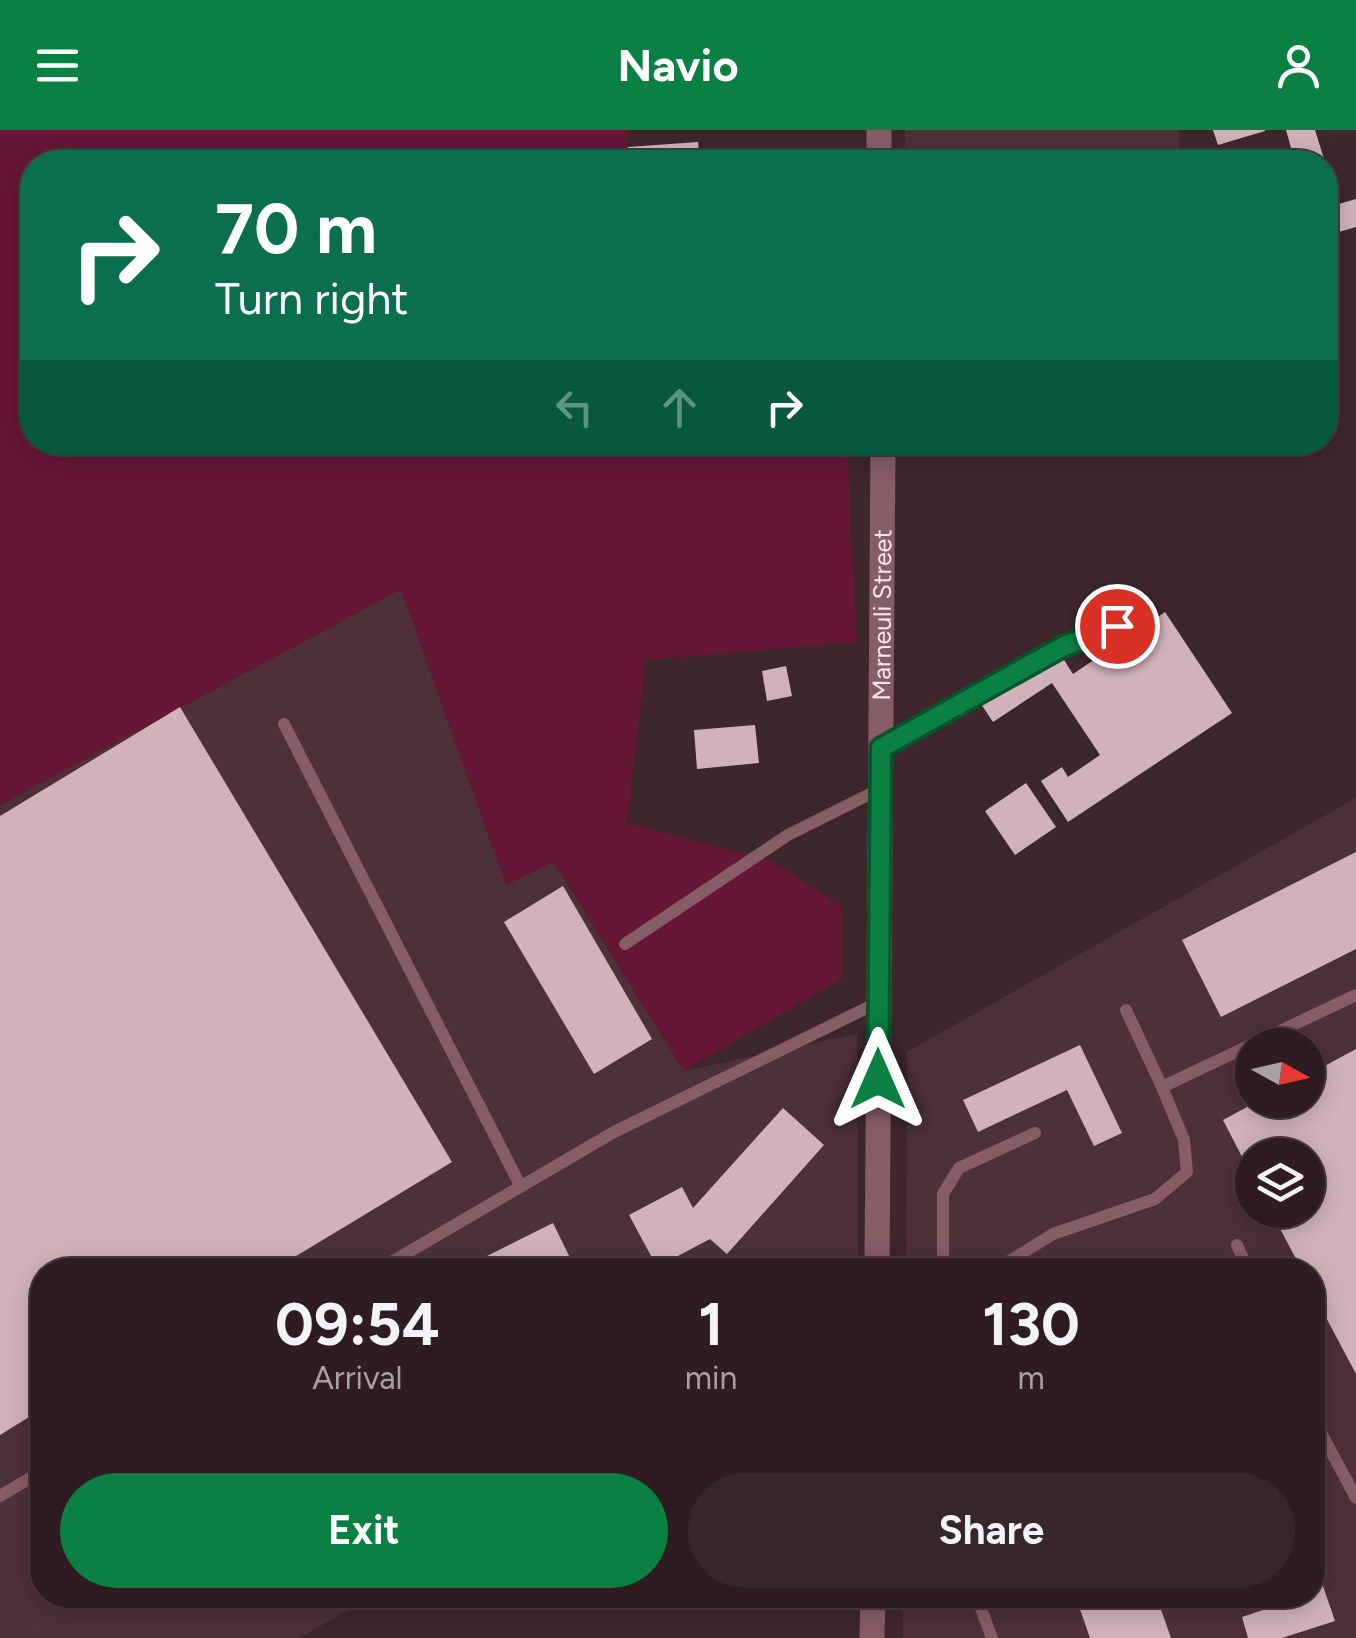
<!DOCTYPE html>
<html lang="en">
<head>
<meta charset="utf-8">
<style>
  :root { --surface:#2e1c22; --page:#36252a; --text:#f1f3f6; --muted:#a7a1a5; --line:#493a40; --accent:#0b8043 }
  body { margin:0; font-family:Figtree,sans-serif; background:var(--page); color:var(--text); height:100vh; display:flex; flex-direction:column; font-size:38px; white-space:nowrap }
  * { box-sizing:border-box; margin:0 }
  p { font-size:32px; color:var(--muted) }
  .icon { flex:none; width:55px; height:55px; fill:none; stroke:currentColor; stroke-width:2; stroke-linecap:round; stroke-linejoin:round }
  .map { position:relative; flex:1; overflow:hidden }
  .panel { position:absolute; left:30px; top:1128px; width:1295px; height:350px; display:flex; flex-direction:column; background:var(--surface); border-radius:40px; box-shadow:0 5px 25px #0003,0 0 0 2px var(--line) }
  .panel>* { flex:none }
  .top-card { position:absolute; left:20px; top:20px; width:1318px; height:305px; border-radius:40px; box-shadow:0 5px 25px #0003,0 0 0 2px var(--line); background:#0b6e4f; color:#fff; overflow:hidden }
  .needle { width:65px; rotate:98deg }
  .tools { position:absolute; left:1235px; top:898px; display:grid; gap:20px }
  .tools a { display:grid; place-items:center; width:90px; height:90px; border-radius:50%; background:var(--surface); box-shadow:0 5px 25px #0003,0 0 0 2px var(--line); font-size:50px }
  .pin { position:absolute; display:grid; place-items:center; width:85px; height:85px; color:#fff; margin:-42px; border:5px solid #fff; border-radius:50%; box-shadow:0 2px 10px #0007 }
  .me { position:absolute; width:110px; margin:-55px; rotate:0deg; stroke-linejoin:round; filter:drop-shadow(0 0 8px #0008) }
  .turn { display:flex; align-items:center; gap:35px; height:210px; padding:0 30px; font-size:45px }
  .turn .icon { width:130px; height:130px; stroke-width:2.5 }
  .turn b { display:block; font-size:70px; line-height:85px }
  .lanes { display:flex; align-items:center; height:95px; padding:0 30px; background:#0003; justify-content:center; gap:50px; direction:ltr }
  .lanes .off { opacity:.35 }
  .eta { display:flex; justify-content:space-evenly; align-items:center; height:170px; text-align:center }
  .eta b { font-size:60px; font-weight:700; line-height:70px }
  .action { display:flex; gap:20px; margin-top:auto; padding:20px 30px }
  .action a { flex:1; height:115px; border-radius:60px; background:var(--accent); color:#fff; font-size:40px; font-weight:700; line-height:115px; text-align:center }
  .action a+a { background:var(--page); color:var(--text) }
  header { display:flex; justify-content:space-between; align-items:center; height:130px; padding:0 30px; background:var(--accent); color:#fff; font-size:45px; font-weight:700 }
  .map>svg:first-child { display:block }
  .built { fill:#4e3039; fill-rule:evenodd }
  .green { fill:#661735 }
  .building { fill:#d2b2ba }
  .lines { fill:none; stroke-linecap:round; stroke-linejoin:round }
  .service { stroke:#865c67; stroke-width:12 }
  .minor { stroke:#865c67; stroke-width:25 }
  .route-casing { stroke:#07532c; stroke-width:25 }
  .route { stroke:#0b8043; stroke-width:18 }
  .labels { text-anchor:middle; stroke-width:10; stroke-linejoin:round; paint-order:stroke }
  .street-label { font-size:25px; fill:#f8e8ec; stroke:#331d23 }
</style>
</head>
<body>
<header><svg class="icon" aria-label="menu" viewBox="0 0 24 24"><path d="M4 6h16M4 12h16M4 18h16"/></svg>Navio<svg class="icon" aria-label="person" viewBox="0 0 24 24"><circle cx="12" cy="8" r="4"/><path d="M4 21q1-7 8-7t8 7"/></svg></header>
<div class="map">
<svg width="1356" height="1508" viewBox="0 0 1356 1508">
  <rect width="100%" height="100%" fill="#3e262d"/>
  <path class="built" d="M905,0H1179V32H904Z
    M401,459L506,754L553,731L684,941L857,904L858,1140H42V1465H375L299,1508H0V675Z
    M1356,668V1508H903V1465H1312V1140H906L907,922ZM1252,915H1308V970H1252ZM1252,1025H1308V1080H1252Z"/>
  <path class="green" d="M0,0H630L623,32H32V312L847,313L857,512L646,530L627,693L772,731L841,776V849L684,941L554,732L506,755L401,459L0,675Z"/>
  <path class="building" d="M1213,0H1265V1L1218,15Z
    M1286,0H1315L1325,32H1295Z
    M698,12L700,32H629L628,17Z
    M1221,21L1224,32H1197L1196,28Z
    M1356,69V97L1325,106V78Z
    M1165,482L1232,583L1068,692L1041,651L1062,637L1068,647L1100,625L1052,553L993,592L981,574L1059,522L1073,544Z
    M786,536L792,566L767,571L762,541Z
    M180,577L452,1032L273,1140H42V1279L0,1305V686Z
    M755,595L759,633L697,639L694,600Z
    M1026,653L1056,697L1015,725L985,681Z
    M1356,722V819L1221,887L1182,810Z
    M563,756L652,909L594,944L504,792Z
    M1080,915L1122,1003L1094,1016L1067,960L978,1002L963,970Z
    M1356,919V1244L1312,1161V1140H1302L1270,1080H1308V1025H1252V1046L1223,990L1260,970H1308V945Z
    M783,978L824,1015L727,1124L710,1109L657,1137L629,1085L682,1057L693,1078Z
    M553,1093L576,1140H459Z
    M1312,1424L1335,1491L1282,1508H1248L1242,1487L1266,1479L1262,1465H1312Z
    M1075,1465H1156L1171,1508H1090Z"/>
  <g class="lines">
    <path class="service" d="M284,594L520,1055
      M881,619L1062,517L1117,496
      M625,814L788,705L880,659
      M1126,880L1162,957
      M1237,1115L1248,1140
      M378,1140L614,1002L879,872
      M943,1140V1064L959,1038L1035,1003
      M1008,1140V1132L1053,1104L1155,1069L1187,1042L1184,1010L1162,957L1356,865
      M1312,1286L1356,1368
      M0,1366L42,1341
      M976,1465L992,1508"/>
    <g class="minor">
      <path d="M879,0V32"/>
      <path id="s1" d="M877,1140L883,312"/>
      <path d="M872,1508L873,1465"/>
    </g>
  </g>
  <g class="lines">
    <defs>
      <path id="route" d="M878,949L881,618L1062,517L1117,496"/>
    </defs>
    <use href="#route" class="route-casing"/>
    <use href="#route" class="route"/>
  </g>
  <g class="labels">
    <g class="street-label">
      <text dy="9" stroke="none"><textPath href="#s1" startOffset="655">Marneuli Street</textPath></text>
    </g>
  </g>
</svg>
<div class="tools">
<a><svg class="needle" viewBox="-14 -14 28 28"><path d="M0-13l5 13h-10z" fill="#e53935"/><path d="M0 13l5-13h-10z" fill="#a7a1a5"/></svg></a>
<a><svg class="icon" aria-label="layers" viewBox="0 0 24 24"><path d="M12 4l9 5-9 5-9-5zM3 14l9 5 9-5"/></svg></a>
</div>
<div class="pin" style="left:1117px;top:496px;background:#d93025"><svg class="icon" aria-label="arrive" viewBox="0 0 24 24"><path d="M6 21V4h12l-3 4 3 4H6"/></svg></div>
<svg class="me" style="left:878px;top:949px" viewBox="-20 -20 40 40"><path d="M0-17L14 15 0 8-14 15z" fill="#0b8043" stroke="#fff" stroke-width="4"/></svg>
<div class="top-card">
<div class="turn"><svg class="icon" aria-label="right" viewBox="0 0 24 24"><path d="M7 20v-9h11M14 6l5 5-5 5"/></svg><div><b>70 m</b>Turn right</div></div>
<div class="lanes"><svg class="icon off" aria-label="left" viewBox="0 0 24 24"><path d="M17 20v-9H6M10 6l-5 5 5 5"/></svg><svg class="icon off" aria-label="ahead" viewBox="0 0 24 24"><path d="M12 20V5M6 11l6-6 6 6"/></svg><svg class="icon" aria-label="right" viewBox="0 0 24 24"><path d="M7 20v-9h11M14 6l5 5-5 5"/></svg></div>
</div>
<section class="panel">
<div class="eta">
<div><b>09:54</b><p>Arrival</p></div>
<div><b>1</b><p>min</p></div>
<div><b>130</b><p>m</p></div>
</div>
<div class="action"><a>Exit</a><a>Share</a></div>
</section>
</div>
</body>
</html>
